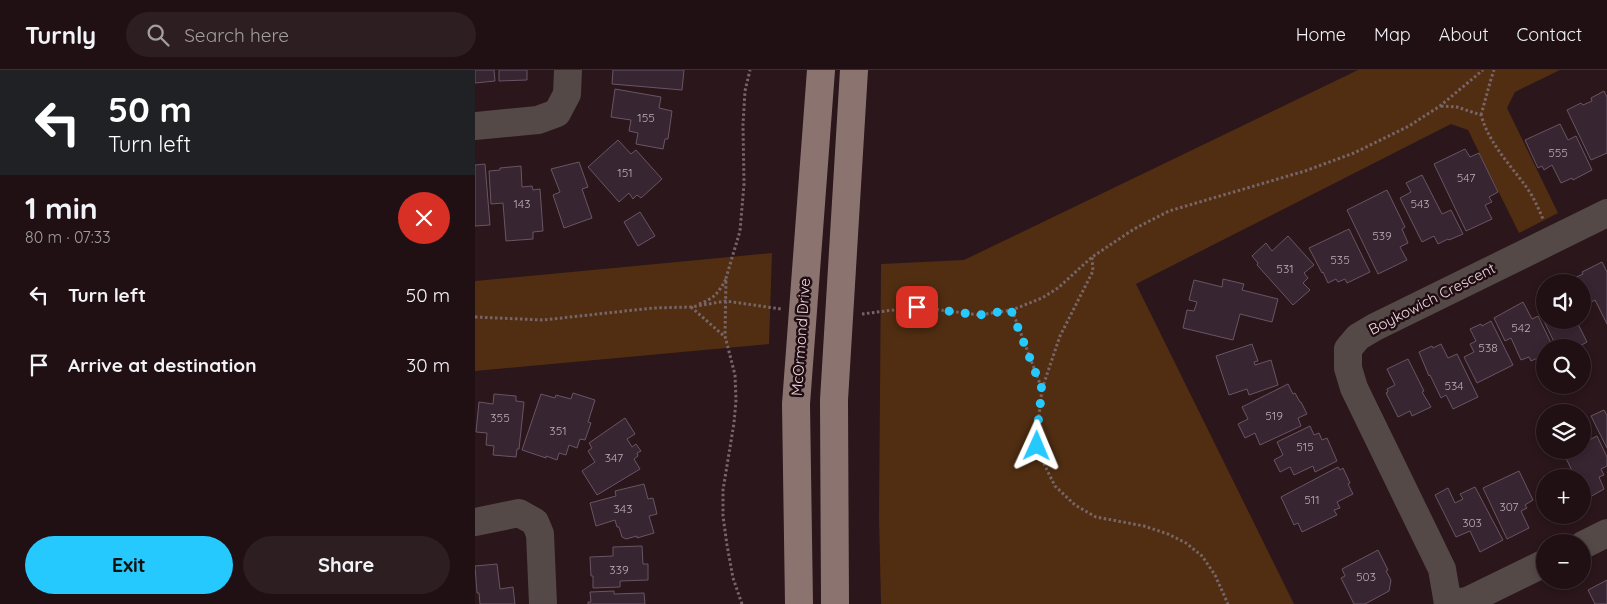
<!DOCTYPE html>
<html lang="en">
<head>
<meta charset="utf-8">
<style>
  :root { --surface:#201014; --page:#2d1e22; --text:#f1f3f6; --muted:#a29da0; --line:#3d3034; --accent:#25c9fe }
  body { margin:0; font-family:Quicksand,sans-serif; background:var(--page); color:var(--text); height:100vh; display:flex; flex-direction:column; font-size:19px; white-space:nowrap }
  * { box-sizing:border-box; margin:0 }
  p { font-size:16px; color:var(--muted) }
  .icon { flex:none; width:28px; height:28px; fill:none; stroke:currentColor; stroke-width:2; stroke-linecap:round; stroke-linejoin:round }
  .map { position:relative; flex:1; overflow:hidden }
  .drawer { display:flex; flex-direction:column; background:var(--surface); width:475px }
  .drawer>* { flex:none }
  .banner { background:#202124; color:#fff; overflow:hidden }
  .fabs { position:absolute; left:1061px; top:204px; display:grid; gap:10px }
  .fabs a { display:grid; place-items:center; width:55px; height:55px; border-radius:50%; background:var(--surface); box-shadow:0 2px 8px #0003,0 0 0 1px var(--line); font-size:25px }
  .pin { position:absolute; display:grid; place-items:center; width:42px; height:42px; color:#fff; margin:-21px; border-radius:10px; box-shadow:0 2px 8px #0006 }
  .me { position:absolute; width:55px; margin:-28px; rotate:1deg; stroke-linejoin:round; filter:drop-shadow(0 0 4px #0008) }
  .turn { display:flex; align-items:center; gap:18px; height:105px; padding:0 25px; font-size:22px }
  .turn .icon { width:65px; height:65px; stroke-width:2.5 }
  .turn b { display:block; font-size:35px; line-height:42px }
  .round { display:grid; place-items:center; flex:none; width:52px; height:52px; border-radius:26px; background:var(--page) }
  .headline { display:flex; align-items:center; justify-content:space-between; height:85px; padding:0 25px }
  h1 { font-size:30px; font-weight:800; line-height:38px }
  .action { display:flex; gap:10px; margin-top:auto; padding:10px 25px }
  .action a { flex:1; height:58px; border-radius:30px; background:var(--accent); color:#111; font-size:20px; font-weight:800; line-height:58px; text-align:center }
  .action a+a { background:var(--page); color:var(--text) }
  ul { padding:0; list-style:none }
  li { display:flex; align-items:center; gap:15px; height:70px; padding:0 25px }
  li div { flex:1 }
  li b { display:block; font-size:19px }
  li em { font-style:normal }
  header { display:flex; align-items:center; gap:30px; box-sizing:border-box; height:70px; padding:0 25px; background:var(--surface); border-bottom:1px solid var(--line) }
  header strong { font-size:24px }
  nav { display:flex; gap:28px; margin-inline-start:auto; font-size:18px }
  .search { width:350px; height:45px; background:var(--page); display:flex; align-items:center; gap:12px; box-sizing:border-box; padding:0 18px; border-radius:28px; color:var(--muted); font-size:19px }
  main { display:flex; flex:1; min-height:0 }
  .map>svg:first-child { display:block }
  .green { fill:#512e11 }
  .building { fill:#372532; stroke:#695563 }
  .lines { fill:none; stroke-linecap:round; stroke-linejoin:round }
  .path { stroke:#776569; stroke-width:3; stroke-dasharray:2.5 2.5; stroke-linecap:butt }
  .minor { stroke:#544946; stroke-width:28 }
  .major { stroke:#8b7470; stroke-width:28 }
  .route { stroke:#25c9fe; stroke-width:9; stroke-dasharray:0 16.2 }
  .labels { text-anchor:middle; stroke-width:5; stroke-linejoin:round; paint-order:stroke }
  .number-label { font-size:12px; fill:#bdaeb3 }
  .street-label { font-size:15px; fill:#eadbde; stroke:#200c12 }
</style>
</head>
<body>
<header>
<strong>Turnly</strong>
<div class="search"><svg class="icon" aria-label="search" viewBox="0 0 24 24"><circle cx="10" cy="10" r="6"/><path d="M15 15l6 6"/></svg>Search here</div>
<nav><a>Home</a><a>Map</a><a>About</a><a>Contact</a></nav>
</header>
<main>
<section class="drawer">
<div class="banner">
<div class="turn"><svg class="icon" aria-label="left" viewBox="0 0 24 24"><path d="M17 20v-9H6M10 6l-5 5 5 5"/></svg><div><b>50 m</b>Turn left</div></div>
</div>
<div class="headline"><div><h1>1 min</h1><p>80 m · 07:33</p></div><a class="round" style="background:#d93025;color:#fff"><svg class="icon" aria-label="close" viewBox="0 0 24 24"><path d="M6 6l12 12M18 6L6 18"/></svg></a></div>
<ul>
<li><svg class="icon" aria-label="left" viewBox="0 0 24 24"><path d="M17 20v-9H6M10 6l-5 5 5 5"/></svg><div><b>Turn left</b></div><em>50 m</em></li>
<li><svg class="icon" aria-label="arrive" viewBox="0 0 24 24"><path d="M6 21V4h12l-3 4 3 4H6"/></svg><div><b>Arrive at destination</b></div><em>30 m</em></li>
</ul>
<div class="action"><a>Exit</a><a>Share</a></div>
</section>
<div class="map">
<svg width="1132" height="534" viewBox="0 0 1132 534">
  <rect width="100%" height="100%" fill="#2a161b"/>
  <path class="green" d="M883,0H1085L1040,22L1032,38L1083,143L1044,163L993,60L976,54L661,214L819,534H406L404,447L406,194L489,190Z
    M297,183L294,274L0,301V211Z"/>
  <path class="building" d="M0,0H19L20,11L0,13Z
    M24,0H52V10L24,11Z
    M138,0H209L207,20L137,14Z
    M140,19L186,27L184,38L197,41L193,69H190L188,79L161,74L163,63L154,61L156,50L136,47Z
    M1129,21L1132,27V83L1116,90L1092,40L1106,33L1108,35L1117,31L1116,28Z
    M1085,54L1093,70L1101,66L1117,100L1098,110L1097,108L1086,113L1077,95L1069,100L1067,96L1063,98L1050,70Z
    M143,70L156,84L161,80L187,109L166,128L162,125L158,129L154,123L144,132L113,97Z
    M990,79L995,87L1004,83L1023,122L1014,127L1017,132L1010,135L1017,149L991,161L959,94Z
    M104,92L113,117L107,119L117,148L89,158L78,125L85,122L76,99Z
    M10,94L15,155L0,156V95Z
    M46,96L47,117L57,116L58,120L65,119L68,161L58,162V169L31,171L28,133L16,134L14,101L25,100V98Z
    M947,105L967,144L976,140L988,164L974,170L973,169L963,174L959,166L947,172L925,128L936,122L931,113Z
    M912,120L930,157L927,159L933,173L925,177L932,190L903,204L872,140Z
    M165,142L180,166L163,176L149,152Z
    M874,159L895,202L872,213L870,209L863,212L861,209L853,213L848,202L847,203L834,178Z
    M813,166L839,195L829,203L833,208L828,213L835,220L818,235L782,195L783,193L777,186L791,173L797,181Z
    M1127,192L1132,202V254L1120,230L1111,235L1108,229V212H1099L1097,209L1108,204L1107,202Z
    M748,209L769,214L767,220L803,229L797,252L765,244L758,270L708,258L712,240L719,241L722,232L714,230L719,210L747,217Z
    M1070,221V233L1065,223Z
    M1048,232L1057,249L1063,246L1077,275L1067,280L1069,285L1056,291L1054,287L1046,290L1036,268L1030,271L1019,248Z
    M1070,241V250H1101L1112,272L1101,278H1082L1065,243Z
    M1016,251L1038,295L1002,313L989,287L999,282L995,274L1001,271L995,259L1006,254L1007,256Z
    M777,274L783,291L779,292L780,295L796,290L803,315L774,325L772,319L754,325L741,286Z
    M966,274L973,288L982,284L1003,327L978,339L971,325L966,328L955,305L954,306L944,282L957,276L958,278Z
    M933,289L949,321L947,322L956,337L937,346L935,341L923,347L911,323L913,322L912,319L920,315L912,299Z
    M813,314L818,324L820,323L825,332H826L832,344L823,348L826,356L785,375L780,363L770,368L763,354L773,349L767,337Z
    M98,323L120,330L113,352L116,353L110,370L105,369L102,378L94,375L91,385L84,383L82,390L71,386V388L47,380L66,324L80,328L81,325L96,329Z
    M19,324L41,326V331L49,332L44,379H42L41,387L18,385L19,376L11,375L12,363L1,362L4,332L18,334Z
    M1129,340L1132,345V378L1116,346Z
    M150,348L160,364L152,369L157,377L161,374L166,381L162,383L163,386L159,389L165,399L122,425L107,401L120,392L113,381L117,378L114,373Z
    M835,356L839,365L844,363L847,370L852,368L862,391L840,402L838,396L819,405L815,397L805,402L799,390L808,385L802,372Z
    M1122,366L1132,387V396L1126,399L1129,405L1124,407L1129,419L1108,431V408H1098L1100,407L1088,382L1093,380H1108V373Z
    M863,397L865,400L868,398L875,413L873,414L878,424L862,432L865,438L859,440L862,445L827,462L823,453L819,455L806,427Z
    M1044,401L1058,430L1050,435L1052,438L1046,441L1054,458L1032,469L1008,418Z
    M169,414L173,429L178,428L182,444L174,446L179,463L162,468V466L151,469L147,467L144,457H142L140,450L121,456L115,433L141,426L140,421Z
    M1000,417L1028,470L1005,482L995,461L981,467L960,425L973,418L980,433L988,429L985,424Z
    M167,476L168,494H173V510L145,511V517L118,518V506H116L115,487L138,486V477Z
    M903,480L913,500L911,501L916,510L914,521L890,534H879L866,508L870,506L867,499Z
    M22,494L25,519L38,517L40,534H5L4,523H2L0,496Z
    M1132,510V534H1120L1113,520Z
    M139,521V524L169,523L170,534H113V532H116L115,522Z"/>
  <g class="lines">
    <path class="path" d="M966,36L982,37L1006,45C1015,76 1037,96 1054,121C1060,130 1064,140 1068,149
      M1006,45L1016,9L1019,0
      M224,234C240,228 243,223 251,209
      M216,237L249,266
      M537,240L567,319L562,363L563,376L570,396L580,416L600,435L621,447L669,456L693,464L711,473L727,486L740,505L753,534
      M387,244L442,237L504,245L537,240L567,228L583,218L617,187L659,159L694,141L830,101L879,83L934,56L965,36L1008,0
      M0,247L68,250L178,238L216,237L251,231L306,239
      M567,319L585,266L618,201L617,187
      M267,534L258,508L252,475L248,446V420L259,353L261,330L260,305L250,266L251,208L265,161L269,114L268,55L270,21L275,0"/>
    <path class="minor" d="M0,56L63,50L82,43L92,24L93,0
      M0,452L44,443L60,452L65,464L68,534
      M1108,475L1132,463
      M973,531L990,532L1070,493
      M973,534L967,499L879,318L873,298V279L883,267L900,257L1132,143"/>
    <path class="major" d="M324,534L321,334L346,0
      M360,534L359,330L379,0"/>
  </g>
  <g class="lines">
    <path class="route" d="M442,237L504,245L536,240L567,319L562,362V376"/>
  </g>
  <g class="labels">
    <g class="number-label">
      <text x="171" y="52">155</text>
      <text x="1083" y="87">555</text>
      <text x="150" y="107">151</text>
      <text x="991" y="112">547</text>
      <text x="47" y="138">143</text>
      <text x="945" y="138">543</text>
      <text x="907" y="170">539</text>
      <text x="865" y="194">535</text>
      <text x="810" y="203">531</text>
      <text x="1046" y="262">542</text>
      <text x="1013" y="282">538</text>
      <text x="979" y="320">534</text>
      <text x="799" y="350">519</text>
      <text x="25" y="352">355</text>
      <text x="83" y="365">351</text>
      <text x="830" y="381">515</text>
      <text x="139" y="392">347</text>
      <text x="837" y="434">511</text>
      <text x="1034" y="441">307</text>
      <text x="148" y="443">343</text>
      <text x="997" y="457">303</text>
      <text x="144" y="504">339</text>
      <text x="891" y="511">503</text>
    </g>
    <g class="street-label">
      <text transform="translate(957 229) rotate(-27)" y="5">Boykowich Crescent</text>
      <text transform="translate(326 267) rotate(-86)" y="5">McOrmond Drive</text>
    </g>
  </g>
</svg>
<div class="fabs">
<a><svg class="icon" aria-label="sound" viewBox="0 0 24 24"><path d="M4 9h4l5-4v14l-5-4H4zM17 9q2 3 0 6"/></svg></a>
<a><svg class="icon" aria-label="search" viewBox="0 0 24 24"><circle cx="10" cy="10" r="6"/><path d="M15 15l6 6"/></svg></a>
<a><svg class="icon" aria-label="layers" viewBox="0 0 24 24"><path d="M12 4l9 5-9 5-9-5zM3 14l9 5 9-5"/></svg></a>
<a>+</a>
<a>−</a>
</div>
<div class="pin" style="left:442px;top:237px;background:#d93025"><svg class="icon" aria-label="arrive" viewBox="0 0 24 24"><path d="M6 21V4h12l-3 4 3 4H6"/></svg></div>
<svg class="me" style="left:562px;top:376px" viewBox="-20 -20 40 40"><path d="M0-17L14 15 0 8-14 15z" fill="#25c9fe" stroke="#fff" stroke-width="4"/></svg>
</div>
</main>
</body>
</html>
